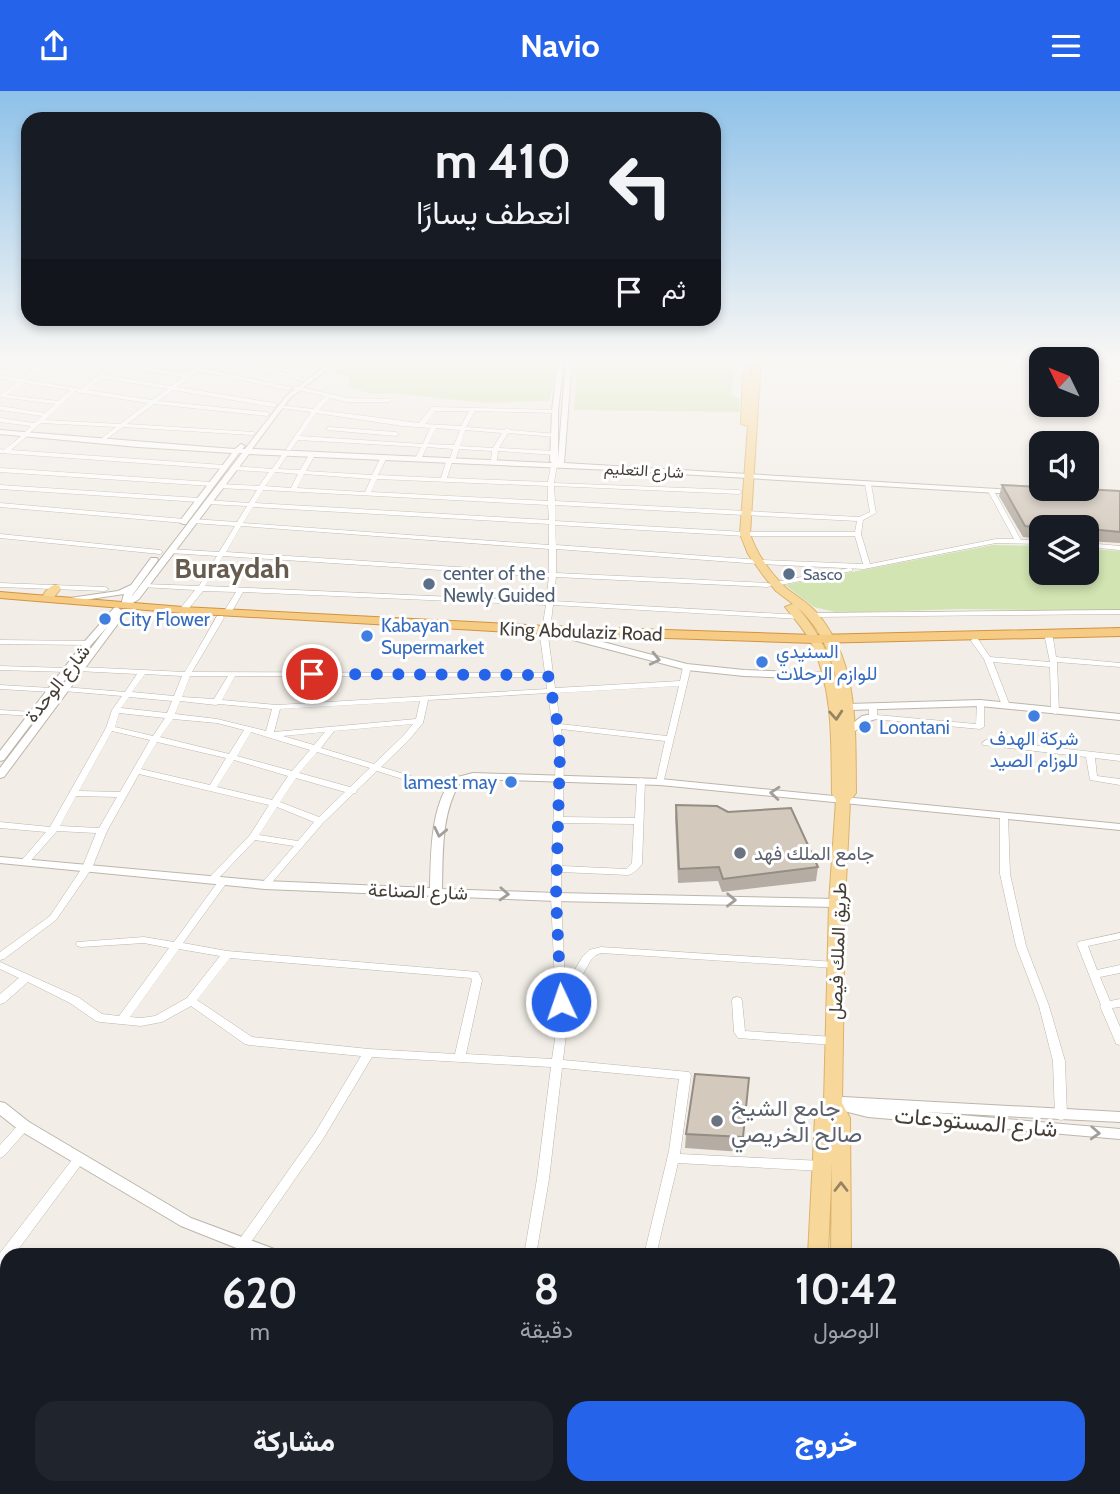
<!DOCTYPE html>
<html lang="ar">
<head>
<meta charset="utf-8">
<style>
  :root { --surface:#171b24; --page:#20242c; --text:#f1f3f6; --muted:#9ea1a6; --accent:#2563eb }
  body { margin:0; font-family:Cabin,Vazirmatn,sans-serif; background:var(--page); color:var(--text); direction:rtl; height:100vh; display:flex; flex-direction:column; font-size:26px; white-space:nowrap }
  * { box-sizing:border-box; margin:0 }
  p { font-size:23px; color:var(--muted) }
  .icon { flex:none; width:38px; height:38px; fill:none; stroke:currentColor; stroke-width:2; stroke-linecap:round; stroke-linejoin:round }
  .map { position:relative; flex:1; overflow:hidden; direction:ltr }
  .details { position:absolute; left:0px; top:1157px; width:1120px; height:247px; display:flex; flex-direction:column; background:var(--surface); border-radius:21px 21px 0 0; box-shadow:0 4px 10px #0003; direction:rtl }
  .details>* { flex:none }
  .hud { position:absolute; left:21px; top:21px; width:700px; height:214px; border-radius:21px; box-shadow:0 4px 10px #0003; direction:rtl; background:#171b24; color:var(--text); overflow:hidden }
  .needle { width:46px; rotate:313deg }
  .tools { position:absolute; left:1029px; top:256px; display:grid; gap:14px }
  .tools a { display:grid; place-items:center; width:70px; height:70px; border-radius:14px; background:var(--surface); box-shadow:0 4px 10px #0003; font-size:35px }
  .pin { position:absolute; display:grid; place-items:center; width:60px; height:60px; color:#fff; margin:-30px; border:4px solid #fff; border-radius:50%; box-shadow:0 2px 7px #0007 }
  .me { position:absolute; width:77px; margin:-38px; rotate:357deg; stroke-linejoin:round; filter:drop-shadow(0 0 5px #0008) }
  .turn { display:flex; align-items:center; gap:24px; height:147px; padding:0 35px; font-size:32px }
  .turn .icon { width:91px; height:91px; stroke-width:2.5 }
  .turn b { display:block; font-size:49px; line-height:60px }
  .then { display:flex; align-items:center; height:66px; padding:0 35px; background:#0003; gap:14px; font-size:26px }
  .eta { display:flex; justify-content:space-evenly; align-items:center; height:119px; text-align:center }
  .eta b { font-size:42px; font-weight:800; line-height:49px }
  .action { display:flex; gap:14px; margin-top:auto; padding:14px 35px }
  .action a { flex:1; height:80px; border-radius:21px; background:var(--accent); color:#fff; font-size:28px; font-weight:800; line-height:80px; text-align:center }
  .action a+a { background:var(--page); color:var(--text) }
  header { display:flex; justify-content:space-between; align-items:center; height:91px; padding:0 35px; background:var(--accent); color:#fff; font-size:32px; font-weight:800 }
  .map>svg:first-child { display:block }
  .green { fill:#d1e4b2 }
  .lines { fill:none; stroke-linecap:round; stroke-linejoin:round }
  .minor-casing { stroke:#bdb5aa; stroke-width:1 }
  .tertiary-casing { stroke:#bdb5aa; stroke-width:2 }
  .primary-casing { stroke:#dcb26b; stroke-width:2 }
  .trunk-casing { stroke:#d39340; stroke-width:2 }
  .minor { fill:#fff; fill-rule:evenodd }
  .tertiary { fill:#fff; fill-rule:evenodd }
  .primary { fill:#f8d79a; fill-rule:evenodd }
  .trunk { fill:#f6cb84; fill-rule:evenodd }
  .wall { fill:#b5ada3 }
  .building { fill:#d3c9bd; stroke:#948d84; stroke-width:2 }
  .oneway { stroke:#a29e9a }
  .oneway2 { stroke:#968363 }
  .route { stroke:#2563eb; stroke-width:12; stroke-dasharray:0 21.6 }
  .service-dot { fill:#5c6f8a; stroke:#fff; stroke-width:2.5 }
  .shop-dot { fill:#3f7fe0; stroke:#fff; stroke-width:2.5 }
  .worship-dot { fill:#6b7280; stroke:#fff; stroke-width:2.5 }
  .labels { text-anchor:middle; stroke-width:6; stroke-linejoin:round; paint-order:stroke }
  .far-street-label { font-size:16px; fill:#453e36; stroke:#fff }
  .far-service-label { font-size:16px; fill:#4e5e75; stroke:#fff; text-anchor:start }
  .service-label { font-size:19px; fill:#4e5e75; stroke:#fff; text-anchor:start }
  .shop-label { font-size:19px; fill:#366cbe; stroke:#fff; text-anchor:start }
  .street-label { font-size:19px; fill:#453e36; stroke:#fff }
  .worship-label { font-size:19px; fill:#5b616d; stroke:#fff; text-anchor:start }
  .near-worship-label { font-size:23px; fill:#5b616d; stroke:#fff; text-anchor:start }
  .near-street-label { font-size:23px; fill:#453e36; stroke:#fff }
  .far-town-label { font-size:28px; font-weight:bold; fill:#675b4e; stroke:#fff }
</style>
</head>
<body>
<header><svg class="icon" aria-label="menu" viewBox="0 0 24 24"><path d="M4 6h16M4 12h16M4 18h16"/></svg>Navio<svg class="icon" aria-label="share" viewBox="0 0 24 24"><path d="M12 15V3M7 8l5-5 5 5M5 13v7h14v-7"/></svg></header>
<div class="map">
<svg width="1120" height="1403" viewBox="0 0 1120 1403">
  <rect width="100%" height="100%" fill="#f2eee7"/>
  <path class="green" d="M345,268H556V280L549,310L484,312L392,302L372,303L348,296L349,286L328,280Z
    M577,268H737L731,304L739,308L740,321L574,319Z
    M993,454L1041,455V481H1087V458L1120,460V520L960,518L839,522L814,516L785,494Z"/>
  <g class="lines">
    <defs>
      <path id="minor" d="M48,268H54L27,289L81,298L111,274L83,268L116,270L148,277L162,268H169L154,278L187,283L201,273L178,268L205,270L208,268H214L202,277L292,297L289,299L198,280L177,296L274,312L277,314L274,316L173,299L158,310L267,321L270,323L267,325L154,313L127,333L254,341V343L252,344L123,336L105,349L102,347L103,346L116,336L41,332L28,343L25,341L31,335L0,331V327L34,332L42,325L0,319V315L45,322L55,313L0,306V304L18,291L0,288V284L22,288L33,279L0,277V273L37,276ZM116,275L183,286L171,295L104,284ZM101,287L168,298L152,309L87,299ZM24,292L70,299L58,310L7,304ZM75,300L82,302L148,312L120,333L45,329Z
        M240,268H247L274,279L307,288L304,290L270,281Z
        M1117,286H1120V290L1115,289V287Z
        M296,295L347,307L391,308V310L389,311H347L330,307L319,319L419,332L431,317L433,316L557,319V321L555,322L475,320L466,336L504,339L507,337L510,339L557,343L558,344L555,346L508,342L499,357L555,360L558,362L555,364L498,360L497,369L494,371L491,369L492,360L459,358L456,367L453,369L450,367L453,358L427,356L422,366L419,368L416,366L421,356L298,349L291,359H287L286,358L311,321L281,317L278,315L279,314L313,318L325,305L294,298L293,297ZM435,320H469L461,335L425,333ZM316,322L403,335L430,337L423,353L300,345ZM436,337L460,339L454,354L428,353ZM465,339L502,342L493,357L460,355Z
        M329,336L396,341L399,343L396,345L327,339L326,338Z
        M25,342L27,343V345L11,359L224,374L227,376L224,378L0,362V358L4,359Z
        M286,360L289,362L278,378L300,379L309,364L312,362L315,364L306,380L372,384L380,368L383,366L386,368L378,384L441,387L446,371L449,369L452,371L447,387L548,391L551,374L554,372L557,374L554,392L739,399L742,401L739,403L554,395L555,410L859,426L870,421L865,393L868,391L871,393L876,422L863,429L861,443L870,473L996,448H1014L988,400L991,398L994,400L1021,449H1041V453L996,452L864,478L760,473L556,458V482L768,492L772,494L768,496L556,486L553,510L801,524L805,526L801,528L553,514L550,539L546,541L542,539L546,514L243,501L231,522L227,524L223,522L236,501L203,500L186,521H183L179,519L195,499L142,496V494L144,493L199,495L217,465L170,462L167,460L170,458L219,461L235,435L193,432L190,430L193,428L237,431L247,415L207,413L204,411L207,409L249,412L257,399L220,397L217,395L220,393L259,395L269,381L233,379L230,377L233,375L272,378L284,361ZM275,381L298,383L291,397L265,395ZM304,383L371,388L365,401L297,397ZM377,388L548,395V410L371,401ZM263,399L548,414L549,429L255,412ZM555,414L857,430L855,441H745L555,430ZM253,416L549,433V454L243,432ZM555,434L745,445H855L863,473L760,469L556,454ZM241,435L549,458V482L226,461ZM223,465L549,486L546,510L205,495Z
        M0,377L211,391L214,393L211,395L0,381Z
        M0,394L199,407L202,409L199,411L0,398Z
        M0,412L184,428L187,430L184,432L0,416Z
        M0,443L160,459L163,461L160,463L0,447Z
        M1087,452L1120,455V459L1087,456Z
        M850,477L853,479L852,480L775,495L771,493L775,491Z
        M0,492L105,496L109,498L105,500L0,496Z
        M1120,519V523L812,526L808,524L812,522Z
        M217,525H223L224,527L192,581L545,582L540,545L544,543L548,545L555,597L680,590L683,576L687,574H690L691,576L663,693L660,694L656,691L665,650L561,638L564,660L563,726L635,727L637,690L641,687L645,690L642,773C639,777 633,783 628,784L561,781V806L565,895L583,865L589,859L601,856L836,871L840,872L841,874L840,876L836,877L601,862L596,864L591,869L566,912L567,935L563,969L689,981L691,984L680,1063L822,1070L826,1072L828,1075L826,1078L822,1080L678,1072L656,1164H644L669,1060L679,988L562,977L549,1088L536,1164H524L537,1088L551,976L372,966L323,1048L251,1151L254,1155L249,1164H236L240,1157L237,1153L239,1149L315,1042L361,965L249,954L245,953L191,915L162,931L141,935L100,931L96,930L70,912L28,891L4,912L0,913V903L19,887L0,878V871L78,906L102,923L119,925L169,857L144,852L81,856L77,855L76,853L77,851L144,846L174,851L220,788L223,787L228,790L183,852L227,860L478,881L482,889L466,963L552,968L557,935L551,806L556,660L548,602L428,609L423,632L409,649L381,676L453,698L454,700L453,702H447L377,680L357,699L356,702H354L323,732L268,796H262L260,794L262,792L294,755L255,749L215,791H209L207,789L250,744L269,714L139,683L107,740L92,777L56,829L4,868L0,869V861L50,825L82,777L96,742L57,740L28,773L25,774L20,771L46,741L0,737V731L50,736L106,637L112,619L122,605L64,600L60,598L64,596L125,601L137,583L77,580L76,578L80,576L185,581ZM145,583L182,585L174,605L132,601ZM190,585H228L214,608L182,606ZM235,585L546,586L547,598L277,614L222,609ZM679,595L667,645L560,633L556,602ZM129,606L172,610L167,622L121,617ZM180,610L216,614L219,613L272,618L266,640L217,628L175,623ZM420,610L416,628L274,641L280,618ZM119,622L165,627L153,645L115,636ZM173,628L217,632L244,639L229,663L160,646ZM413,633L403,645L374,673L321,657L334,640ZM112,640L150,649L120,701L79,700ZM251,641L310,659L292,680L237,665ZM325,641L314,654L283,645ZM157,651L226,667L210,694L141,678ZM317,661L370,677L350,696L299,682ZM234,669L288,685L272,709L217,696ZM296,687L345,701L319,726L280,711ZM76,705L117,706L99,737L60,735ZM277,716L314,731L298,750L259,744ZM563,732L634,733L632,772L626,778L562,775ZM179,858L220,865L187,907L155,925L141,927L130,926ZM230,867L471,887L472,889L455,963L369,958L252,946L197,909Z
        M1046,545H1052L1053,547L1056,566L1120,572V576L1057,571L1059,621L1055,623L1051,621L1050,576L993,571L1010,615L1006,617H1003L984,568L971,550L972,548H978L990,566L1050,571L1045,547Z
        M0,549L88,550L92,552L88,554L0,553Z
        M0,575L67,577L71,579L67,581L0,579Z
        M0,594L51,597L55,599L51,601L0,598Z
        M977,610H980L984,612V636L980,638L873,628L869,626V615L873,613L877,615V624L976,633Z
        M0,619L33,621L37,623L33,625L0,623Z
        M986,649L1120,664V670L1095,667L1097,685L1120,688V694L1090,689L1086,666L983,654L982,652Z
        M1004,722L1008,725L1010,783L1026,855L1049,915L1065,970L1067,1025L1065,1028L1061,1029L1057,1028L1055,1025L1053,970L1039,915L1016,855L1000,783V725Z
        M1120,842V848L1088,855L1097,879L1120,874V882L1100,886L1110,910L1120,908V916L1112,917L1120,936V954L1116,953L1115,950L1100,915L1101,914L1077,853L1078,851L1082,850Z
        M737,906L741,907L742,910L745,940L834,946L838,947L839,950L838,953L834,954L738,947L734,941L732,910L733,907Z
        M24,1031L28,1032L30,1035L28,1038L4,1065L0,1067V1054L20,1032Z
        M79,1063L83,1065L85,1068L83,1071L14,1164H7C7,1171 7,1175 0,1177V1162L75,1065Z
        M0,1185L7,1188V1200L0,1197Z
        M0,1252L7,1255V1269L0,1266Z
        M7,1390V1396H35L38,1398L40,1403H0V1397Z
        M210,1396H226L223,1403H207Z
        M268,1396H292L295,1398L297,1403H274L270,1401Z
        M369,1396H384L381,1403H367Z
        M485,1396H499L497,1403H483Z
        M529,1396H554L557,1398L559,1403H535L531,1401Z"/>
      <path id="tertiary" d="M334,268H341L290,307L252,358L552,372L550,370L552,320L558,268H564L558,320V369L566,268H572L564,372L1014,399L1018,401L1014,403L612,379L249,363L139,508L125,517L121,514L124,503L70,511V507L118,500L131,494L151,467H157L158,469L131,506L133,504L242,362H239L186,433H183L179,431L232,362L138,356L0,343V339L208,356L235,358L241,353L245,355L242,358H245L286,305Z
        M117,516L121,519L123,526L4,686L0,687V677L108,535L91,554L4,669L0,670V660L85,550L114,517Z
        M576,544L687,573L744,579L829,582L834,585L829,588L744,585L687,579L573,549V545Z
        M980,609L1120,623V629L980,615L849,619L844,616L849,613Z
        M873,623L878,626L876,628C863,631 860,639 848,643L843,640L862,625Z
        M473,682L660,688L1120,733V739L660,694L473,688L459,693C441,724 443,763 442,798L556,802L837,808L843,812L837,816L556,810L265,798L0,772V766L265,790L430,797C431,764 430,712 454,687Z
        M843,1006L1120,1021V1031L925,1021L1120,1038V1048L868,1026L828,1016L826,1012L828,1008C834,1007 838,1008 843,1006Z
        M0,1011L5,1012L29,1031L191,1127L277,1159L279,1164H254L181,1135L19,1039L0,1024Z"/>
      <path id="primary" d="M753,268H761L750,443C757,463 770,482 786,497C796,505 807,511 816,521C860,571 855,640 856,702L850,710L845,812L842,1012L850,1027L851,1164H831L832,1071L828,1164H808L815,1026L824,1011L829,812L836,709L832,703C831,655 834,602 813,556C807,541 795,529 785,516L793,513L776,500L763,484L748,463L740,443L748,335L741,333L743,280L747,277L751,280V293ZM798,517C821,537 833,567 838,597C831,566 819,541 798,517Z
        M55,494L59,495L61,497L51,510H43C40,505 49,495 55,494Z
        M797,1396H821V1403H797Z
        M825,1396H849V1403H825Z"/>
      <path id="trunk" d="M0,501L183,516L546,535L814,544L1120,537V545L814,552L546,543L183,522L0,507Z"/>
    </defs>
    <use href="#minor" class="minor-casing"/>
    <use href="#tertiary" class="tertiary-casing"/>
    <use href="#primary" class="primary-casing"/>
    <use href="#trunk" class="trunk-casing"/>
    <use href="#minor" class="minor"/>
    <use href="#tertiary" class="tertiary"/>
    <use href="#primary" class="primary"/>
    <use href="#trunk" class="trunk"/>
  </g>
  <path class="wall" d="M1002,394L1120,400V452L1087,450V436H1041V448L1023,446L999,405Z
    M676,714L818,776L816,790L722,801L718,790L678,792L675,727Z
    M749,987L742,1061L685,1057L686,1043Z"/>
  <path class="building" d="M1002,394L1041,396V397H1066L1120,400V441L1090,438L1087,441V436H1041V437L1025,435Z
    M676,714L717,715L728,721L791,717L818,776L723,788L719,776L679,778Z
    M695,983L749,987L743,1046L686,1043Z"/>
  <defs><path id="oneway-chevron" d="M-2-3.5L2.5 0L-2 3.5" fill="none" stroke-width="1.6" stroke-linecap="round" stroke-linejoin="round" transform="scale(1.75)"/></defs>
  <g class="oneway">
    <use href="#oneway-chevron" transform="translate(655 568) rotate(13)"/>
    <use href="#oneway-chevron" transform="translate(775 702) rotate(-175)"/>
    <use href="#oneway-chevron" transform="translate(440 741) rotate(102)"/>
    <use href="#oneway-chevron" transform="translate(504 803) rotate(3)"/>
    <use href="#oneway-chevron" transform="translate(731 809) rotate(1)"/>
    <use href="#oneway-chevron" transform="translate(1095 1042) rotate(3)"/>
  </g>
  <g class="oneway2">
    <use href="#oneway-chevron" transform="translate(836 624) rotate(86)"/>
    <use href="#oneway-chevron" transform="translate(841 1096) rotate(-90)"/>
  </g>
  <linearGradient id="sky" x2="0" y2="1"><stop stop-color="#8ec1e9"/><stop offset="0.58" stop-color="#f9f7f4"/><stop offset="1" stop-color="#f9f7f4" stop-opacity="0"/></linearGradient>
  <rect width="1120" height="464" fill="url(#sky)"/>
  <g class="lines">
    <path class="route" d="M312,583L548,584L558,635L560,660L556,806L561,911"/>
  </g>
  <g class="service-dot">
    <circle cx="789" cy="483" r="7"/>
    <circle cx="429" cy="493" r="7"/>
  </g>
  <g class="shop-dot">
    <circle cx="105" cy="528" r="7"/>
    <circle cx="367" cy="545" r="7"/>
    <circle cx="762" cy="571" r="7"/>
    <circle cx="1034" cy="625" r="7"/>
    <circle cx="865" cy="636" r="7"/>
    <circle cx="511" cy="691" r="7"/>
  </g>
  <g class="worship-dot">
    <circle cx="740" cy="762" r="7"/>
    <circle cx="717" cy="1030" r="7"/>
  </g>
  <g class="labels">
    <g class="far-street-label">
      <text transform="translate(644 379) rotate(3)" y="6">شارع التعليم</text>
    </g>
    <g class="far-service-label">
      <text x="803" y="489">Sasco</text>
    </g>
    <g class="service-label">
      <text x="443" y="489">center of the<tspan x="443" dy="22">Newly Guided</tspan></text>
    </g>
    <g class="shop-label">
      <text x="119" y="535">City Flower</text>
      <text x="381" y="541">Kabayan<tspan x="381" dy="22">Supermarket</tspan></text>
      <text x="776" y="567">السنيدي<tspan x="776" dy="22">للوازم الرحلات</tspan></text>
      <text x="879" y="643">Loontani</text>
      <text x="1034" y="654" text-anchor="middle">شركة الهدف<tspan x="1034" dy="22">للوزام الصيد</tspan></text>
      <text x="497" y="698" text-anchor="end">lamest may</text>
    </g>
    <g class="street-label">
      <text transform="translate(581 540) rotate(2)" y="7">King Abdulaziz Road</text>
      <text transform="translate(57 592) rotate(-52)" y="7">شارع الوحدة</text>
      <text transform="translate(418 800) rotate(2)" y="7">شارع الصناعة</text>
      <text transform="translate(837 860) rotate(-88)" y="7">طريق الملك فيصل</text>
    </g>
    <g class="worship-label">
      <text x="754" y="769">جامع الملك فهد</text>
    </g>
    <g class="near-worship-label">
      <text x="731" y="1025">جامع الشيخ<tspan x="731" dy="26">صالح الخريصي</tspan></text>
    </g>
    <g class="near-street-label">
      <text transform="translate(976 1031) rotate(5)" y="8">شارع المستودعات</text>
    </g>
    <g class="far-town-label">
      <text x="232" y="487">Buraydah</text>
    </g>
  </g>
</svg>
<div class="tools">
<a><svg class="needle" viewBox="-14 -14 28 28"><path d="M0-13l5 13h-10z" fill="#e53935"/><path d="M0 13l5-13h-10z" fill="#9ea1a6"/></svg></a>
<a><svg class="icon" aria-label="sound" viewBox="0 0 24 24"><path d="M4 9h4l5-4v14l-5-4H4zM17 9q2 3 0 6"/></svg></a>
<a><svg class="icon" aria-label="layers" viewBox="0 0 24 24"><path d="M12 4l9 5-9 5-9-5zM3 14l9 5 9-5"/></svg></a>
</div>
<div class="pin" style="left:312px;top:583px;background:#d93025"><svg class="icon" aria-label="arrive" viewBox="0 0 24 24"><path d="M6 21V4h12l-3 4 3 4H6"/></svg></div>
<svg class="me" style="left:561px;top:911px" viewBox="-20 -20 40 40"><circle r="17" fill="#2563eb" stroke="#fff" stroke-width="3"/><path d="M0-11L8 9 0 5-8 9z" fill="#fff"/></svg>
<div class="hud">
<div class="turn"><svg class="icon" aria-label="left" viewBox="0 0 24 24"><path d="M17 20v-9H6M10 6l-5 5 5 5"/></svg><div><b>410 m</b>انعطف يسارًا</div></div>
<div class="then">ثم<svg class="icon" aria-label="arrive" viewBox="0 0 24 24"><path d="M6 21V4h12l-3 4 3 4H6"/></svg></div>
</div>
<section class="details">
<div class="eta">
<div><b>10:42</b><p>الوصول</p></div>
<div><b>8</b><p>دقيقة</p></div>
<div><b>620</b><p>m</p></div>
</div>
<div class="action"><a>خروج</a><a>مشاركة</a></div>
</section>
</div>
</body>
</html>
